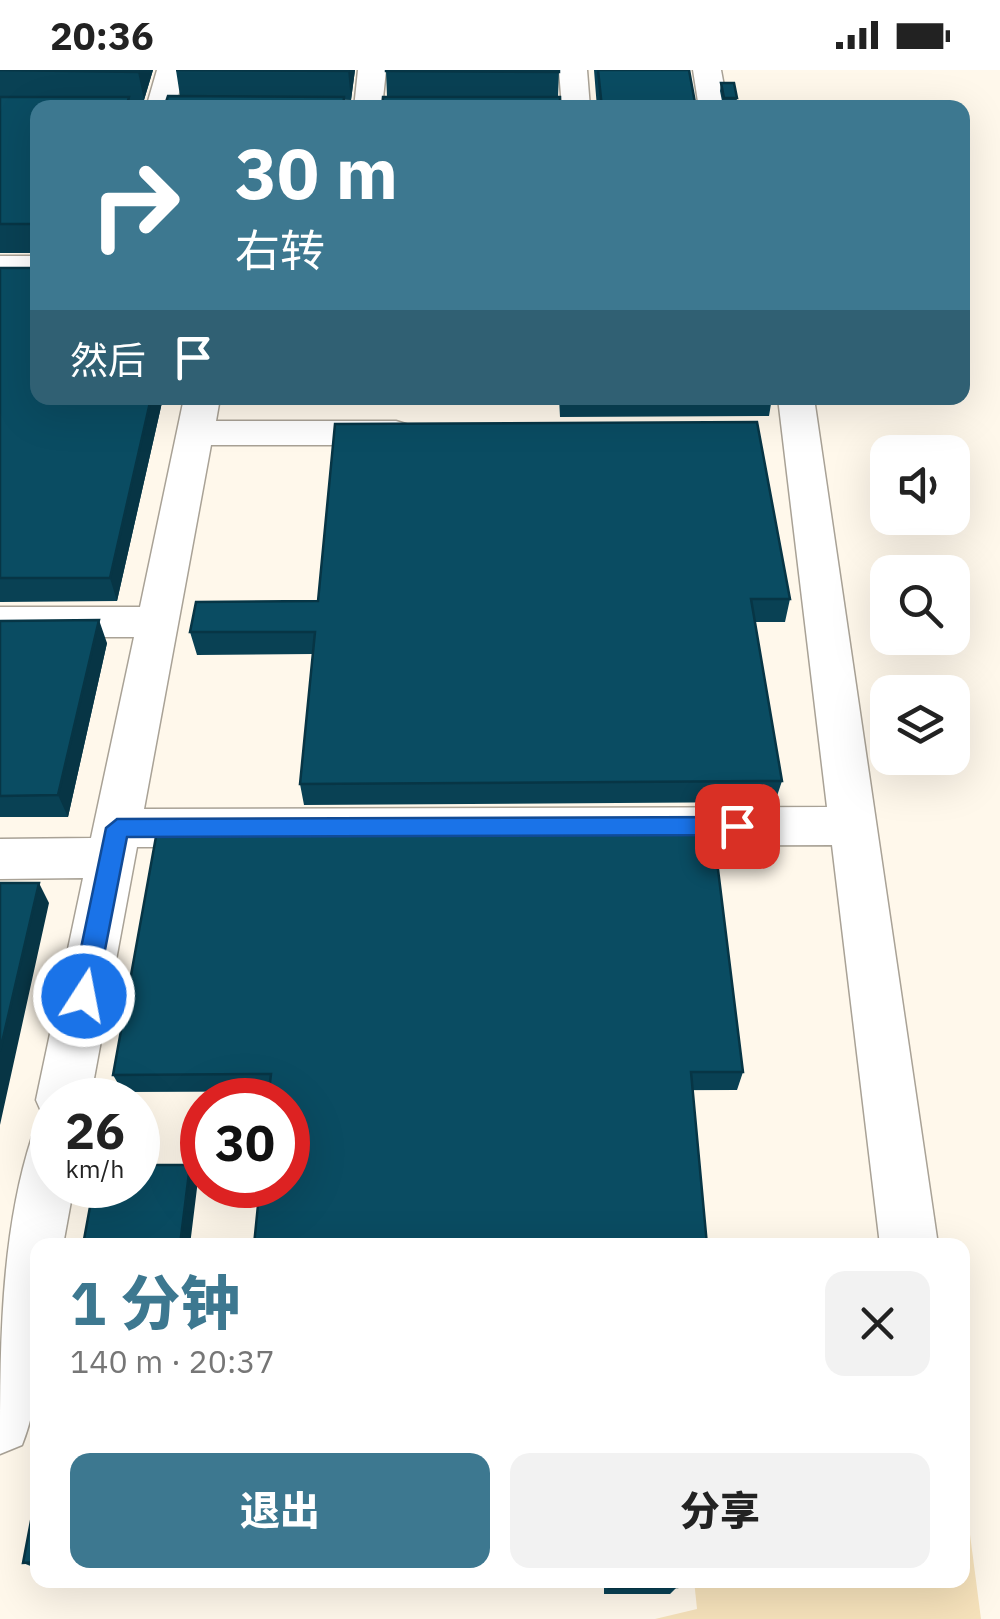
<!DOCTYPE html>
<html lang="zh">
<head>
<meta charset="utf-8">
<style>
  :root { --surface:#fff; --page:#f2f2f2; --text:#222; --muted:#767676; --accent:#3d7890 }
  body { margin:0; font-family:"IBM Plex Sans","Noto Sans SC",sans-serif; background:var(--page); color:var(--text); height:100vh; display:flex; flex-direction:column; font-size:38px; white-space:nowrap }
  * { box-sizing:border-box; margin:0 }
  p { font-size:32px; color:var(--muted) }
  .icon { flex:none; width:55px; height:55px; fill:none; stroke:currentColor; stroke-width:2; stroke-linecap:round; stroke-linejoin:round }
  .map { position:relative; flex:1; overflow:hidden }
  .sheet { position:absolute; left:30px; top:1168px; width:940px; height:350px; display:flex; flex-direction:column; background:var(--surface); border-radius:20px; box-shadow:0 10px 40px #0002 }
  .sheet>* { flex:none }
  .top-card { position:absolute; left:30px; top:30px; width:940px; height:305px; border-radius:20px; box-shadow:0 10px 40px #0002; background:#3d7890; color:#fff; overflow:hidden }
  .controls { position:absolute; left:870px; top:365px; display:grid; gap:20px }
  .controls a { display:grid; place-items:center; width:100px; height:100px; border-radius:20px; background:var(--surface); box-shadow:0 10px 40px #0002; font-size:50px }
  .speed { position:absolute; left:30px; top:1008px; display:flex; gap:20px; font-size:50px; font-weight:700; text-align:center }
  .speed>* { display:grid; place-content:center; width:130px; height:130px; border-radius:50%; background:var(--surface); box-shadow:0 10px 40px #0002; line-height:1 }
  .speed small { font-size:25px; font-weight:400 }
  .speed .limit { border:15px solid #d22; background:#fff; color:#111 }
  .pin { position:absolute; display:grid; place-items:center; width:85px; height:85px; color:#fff; margin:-42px; border-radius:20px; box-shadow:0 5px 15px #0006 }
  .me { position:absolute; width:110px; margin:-55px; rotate:11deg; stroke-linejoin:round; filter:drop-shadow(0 0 8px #0008) }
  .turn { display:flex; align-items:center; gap:35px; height:210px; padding:0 40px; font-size:45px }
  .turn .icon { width:130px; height:130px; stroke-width:2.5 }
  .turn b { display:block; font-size:70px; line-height:85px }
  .then { display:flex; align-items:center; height:95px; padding:0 40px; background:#0003; gap:20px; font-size:38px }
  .round { display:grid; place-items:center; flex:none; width:105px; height:105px; border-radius:20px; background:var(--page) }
  .headline { display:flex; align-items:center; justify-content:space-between; height:170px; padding:0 40px }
  h1 { font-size:60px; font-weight:800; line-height:75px; color:var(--accent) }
  .action { display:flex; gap:20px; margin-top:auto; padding:20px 40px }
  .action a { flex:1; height:115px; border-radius:20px; background:var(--accent); color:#fff; font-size:40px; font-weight:800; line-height:115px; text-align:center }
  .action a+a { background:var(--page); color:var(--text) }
  .status { display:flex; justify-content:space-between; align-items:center; height:70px; padding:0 50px; background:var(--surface); direction:ltr }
  .status svg { height:28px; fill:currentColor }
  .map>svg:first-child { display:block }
  .green { fill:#f6e2bb }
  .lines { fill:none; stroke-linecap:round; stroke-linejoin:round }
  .minor-casing { stroke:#a9a296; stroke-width:3 }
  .minor { fill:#fff; fill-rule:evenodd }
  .wall { fill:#094154 }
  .shaded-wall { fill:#073545 }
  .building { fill:#0a4c62; stroke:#073545; stroke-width:2.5 }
  .route { fill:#1a73e8; stroke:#114b97; stroke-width:2.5 }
</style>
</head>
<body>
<div class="status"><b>20:36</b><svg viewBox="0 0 49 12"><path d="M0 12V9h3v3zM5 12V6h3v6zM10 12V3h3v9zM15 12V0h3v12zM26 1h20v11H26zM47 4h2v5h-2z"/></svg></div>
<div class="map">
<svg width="1000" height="1549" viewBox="0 0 1000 1549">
  <rect width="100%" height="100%" fill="#fff8eb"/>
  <path class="green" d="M963,1411L981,1549H655L697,1539L694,1510H962Z"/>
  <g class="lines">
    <defs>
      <path id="minor" d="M157,0H185L175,38H146Z
        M358,0H386L382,38H354Z
        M559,0H587L590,38H562Z
        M693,0H721L728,38H699Z
        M0,186H38V206H0Z
        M184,328H220L216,351H396L409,355L415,363L409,371L396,375H211L144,739L827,737L778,328H814L938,1175H880L832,775L137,777L90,1030H52V1051L44,1048L36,1030L83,808L0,809V769L91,768L134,567H0V537H140Z
        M52,1060V1115H74L63,1175H38C38,1241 47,1313 22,1375L0,1384C0,1280 0,1165 32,1067Z"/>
    </defs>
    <use href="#minor" class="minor-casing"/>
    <use href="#minor" class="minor"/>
  </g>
  <path class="wall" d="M0,0H153L144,30L38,38V183H0Z
    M176,0H355L351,30L180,26Z
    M386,0H559L558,27H387Z
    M594,0H689L696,38H597Z
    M721,13L737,28L736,36H723L720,21Z
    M0,198L38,328H163L117,531L0,532Z
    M559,328H772L769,346L560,347Z
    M790,529L785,552H755L782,711L775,732L304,735L300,714L313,584L197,585L190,562L196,532Z
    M0,551L107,573L68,747H0Z
    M743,1002L737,1020L123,1022L113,1005Z
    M38,1414V1499L23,1493Z
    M604,1510H676L677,1517L670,1524H604Z"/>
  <path class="shaded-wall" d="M138,0H153L144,30L138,2Z
    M348,0H355L351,30Z
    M151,328H163L117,531L110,508Z
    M99,550L107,573L68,747L58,725Z
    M39,813L49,833L0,1055V981Z
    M190,1095L198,1110L190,1175H180Z"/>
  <path class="building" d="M0,0H138V2Z
    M176,0H348V1Z
    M386,0H559V2L386,1Z
    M598,0H689L696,38H602Z
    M721,13H734L737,28H724Z
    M168,26L344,27L343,38H164Z
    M0,27H129L126,38H38V154H0Z
    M383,27H560V38H382Z
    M0,198H38V328H151L110,508H0Z
    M757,352L790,529H751L782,711L300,714L315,562H190L196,532L318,531L335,354Z
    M99,550L58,725L0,726V551Z
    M713,759L743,1002H691L707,1175H254L260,1115H288V1030H268L271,1004L113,1005L157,761Z
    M0,813H39L0,981Z
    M138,1095H190L180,1175H83L94,1115H138Z
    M38,1414V1492L23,1493Z
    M608,1510H676L677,1517L609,1518Z"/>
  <path class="route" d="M737,747L748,756L737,765L127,767L96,926L92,934L84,937L75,934L71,926L106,758L117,749Z"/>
</svg>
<div class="controls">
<a><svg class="icon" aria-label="sound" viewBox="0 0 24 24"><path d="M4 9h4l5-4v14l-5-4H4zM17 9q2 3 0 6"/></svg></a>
<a><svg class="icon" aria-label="search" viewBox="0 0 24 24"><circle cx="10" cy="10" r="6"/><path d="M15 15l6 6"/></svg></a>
<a><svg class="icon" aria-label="layers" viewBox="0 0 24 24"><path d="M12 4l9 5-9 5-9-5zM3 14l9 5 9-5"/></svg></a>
</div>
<div class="speed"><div>26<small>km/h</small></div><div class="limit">30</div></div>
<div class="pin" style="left:737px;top:756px;background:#d93025"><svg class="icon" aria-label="arrive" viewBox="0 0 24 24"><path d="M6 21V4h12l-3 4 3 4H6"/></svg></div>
<svg class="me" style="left:84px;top:926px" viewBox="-20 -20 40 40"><circle r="17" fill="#1a73e8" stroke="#fff" stroke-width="3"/><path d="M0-11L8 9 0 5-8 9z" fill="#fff"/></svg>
<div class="top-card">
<div class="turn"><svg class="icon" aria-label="right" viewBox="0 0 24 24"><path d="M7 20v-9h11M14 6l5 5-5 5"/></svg><div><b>30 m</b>右转</div></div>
<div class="then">然后<svg class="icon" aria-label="arrive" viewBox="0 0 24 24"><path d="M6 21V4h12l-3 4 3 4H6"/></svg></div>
</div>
<section class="sheet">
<div class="headline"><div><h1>1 分钟</h1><p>140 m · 20:37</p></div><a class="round"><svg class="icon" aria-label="close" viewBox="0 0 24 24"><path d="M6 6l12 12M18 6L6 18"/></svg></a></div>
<div class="action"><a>退出</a><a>分享</a></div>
</section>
</div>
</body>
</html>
